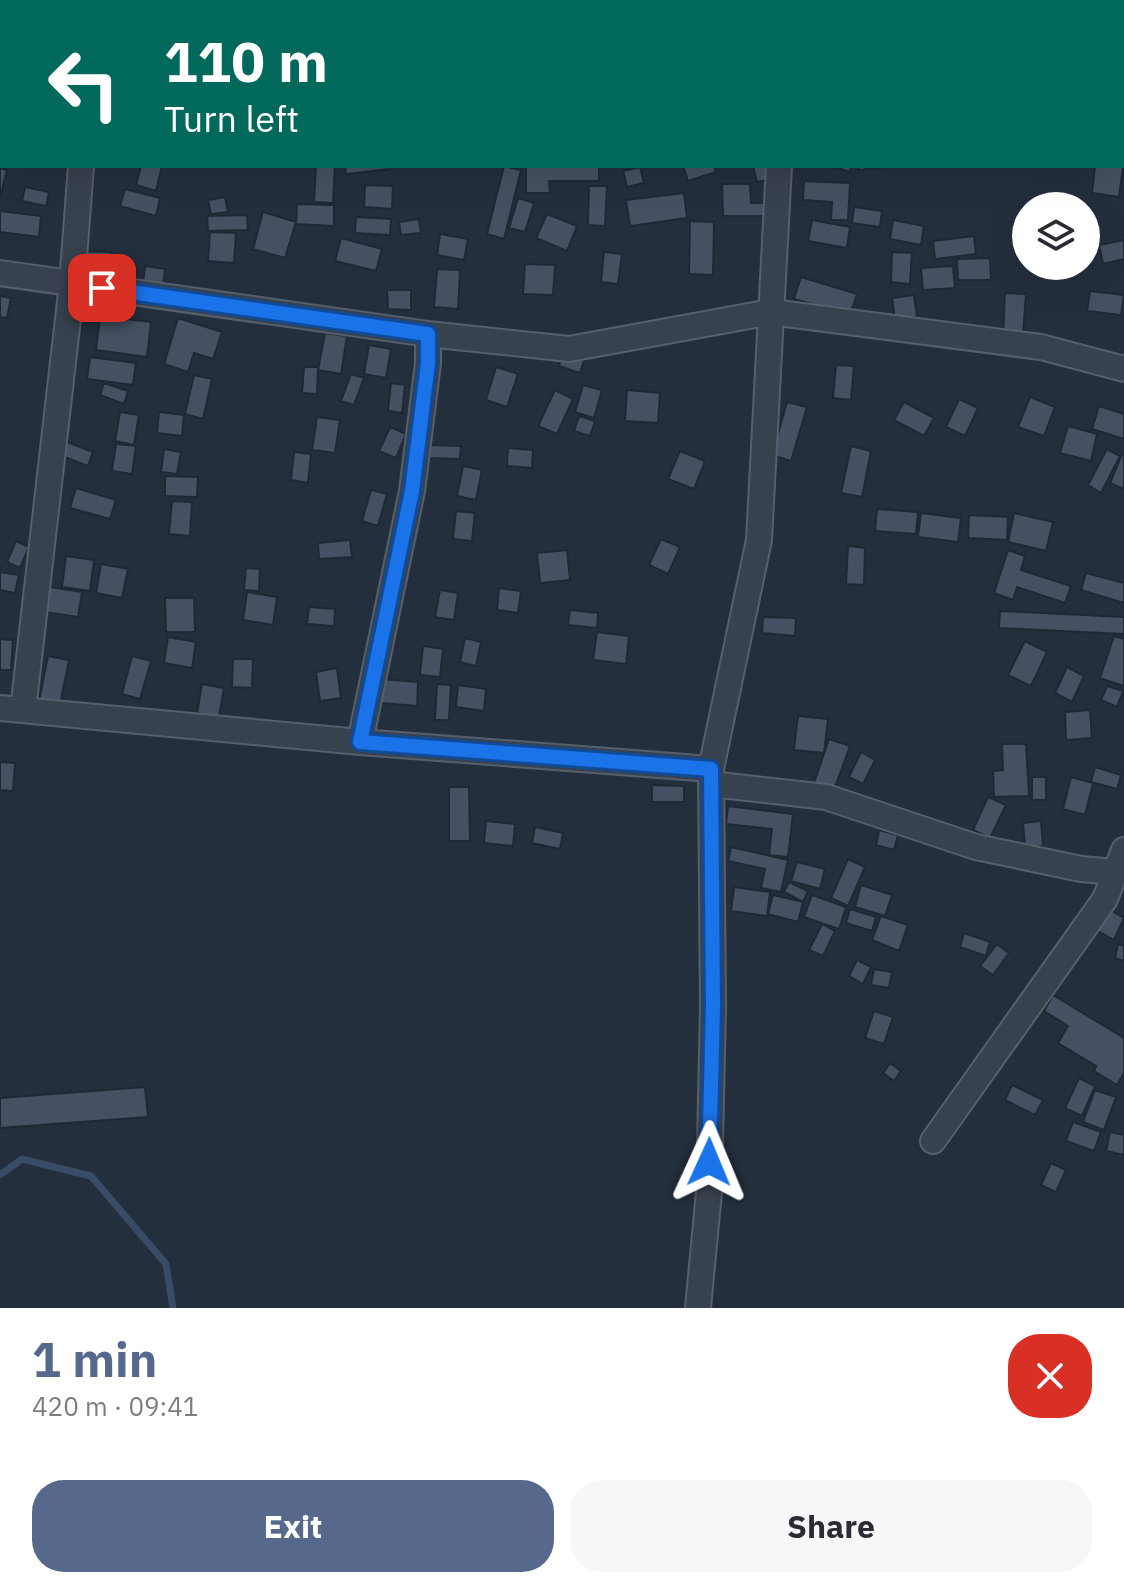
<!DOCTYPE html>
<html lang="en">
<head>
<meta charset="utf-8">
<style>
  :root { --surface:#fff; --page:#f7f7f7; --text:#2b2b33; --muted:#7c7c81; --accent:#56698c }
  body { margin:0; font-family:"IBM Plex Sans",sans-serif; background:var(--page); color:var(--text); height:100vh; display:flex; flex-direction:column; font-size:30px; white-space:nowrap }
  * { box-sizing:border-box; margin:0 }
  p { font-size:26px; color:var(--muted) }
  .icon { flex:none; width:44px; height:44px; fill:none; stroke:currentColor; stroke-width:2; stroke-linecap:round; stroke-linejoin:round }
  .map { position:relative; height:1308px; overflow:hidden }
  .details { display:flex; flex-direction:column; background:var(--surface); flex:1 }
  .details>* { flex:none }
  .guide { position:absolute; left:0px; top:0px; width:1124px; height:168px; box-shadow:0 8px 32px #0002; background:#00695c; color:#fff; overflow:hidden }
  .tools { position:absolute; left:1012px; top:192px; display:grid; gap:16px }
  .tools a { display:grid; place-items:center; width:88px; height:88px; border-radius:50%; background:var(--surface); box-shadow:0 8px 32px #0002; font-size:40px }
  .pin { position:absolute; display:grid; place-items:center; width:68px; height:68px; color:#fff; margin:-34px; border-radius:16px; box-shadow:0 4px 12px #0006 }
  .me { position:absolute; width:88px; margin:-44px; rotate:1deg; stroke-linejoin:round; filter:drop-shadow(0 0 6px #0008) }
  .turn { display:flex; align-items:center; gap:28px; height:168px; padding:0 32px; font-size:36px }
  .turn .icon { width:104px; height:104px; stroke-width:2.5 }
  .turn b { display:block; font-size:56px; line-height:68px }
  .round { display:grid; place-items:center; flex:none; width:84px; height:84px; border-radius:32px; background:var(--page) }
  .head { display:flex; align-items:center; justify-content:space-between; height:136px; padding:0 32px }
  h1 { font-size:48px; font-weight:700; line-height:60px; color:var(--accent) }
  .cta { display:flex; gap:16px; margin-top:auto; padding:16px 32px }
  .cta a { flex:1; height:92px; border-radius:32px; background:var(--accent); color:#fff; font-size:32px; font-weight:700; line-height:92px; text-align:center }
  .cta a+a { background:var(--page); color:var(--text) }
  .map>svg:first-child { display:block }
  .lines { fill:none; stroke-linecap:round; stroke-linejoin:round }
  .stream { stroke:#394c67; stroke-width:7 }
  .building { fill:#455162; stroke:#1f2835; stroke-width:2 }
  .minor-casing { stroke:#565f6c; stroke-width:28 }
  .minor { stroke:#38414e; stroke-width:24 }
  .route-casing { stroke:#114b97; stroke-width:20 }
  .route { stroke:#1a73e8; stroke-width:14 }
</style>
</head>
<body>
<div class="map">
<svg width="1124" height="1308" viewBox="0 0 1124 1308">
  <rect width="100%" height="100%" fill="#242f3e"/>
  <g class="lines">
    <path class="stream" d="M0,1175L22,1159L91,1176L166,1264L173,1308"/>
  </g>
  <path class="building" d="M374,0H449L374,2Z
    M726,0H766L726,2Z
    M141,166H162L156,191L136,185Z
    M316,166H335L333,203L314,202Z
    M345,166H389V169L346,174Z
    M504,166L521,170L504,239L487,234Z
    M526,166H599V181H549L550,193H526Z
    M683,166H714L716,172L688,181Z
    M753,166H774L777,178L757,182Z
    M831,166H851L850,172Z
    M859,166H885V167L859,170Z
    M1095,166L1123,167L1119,197L1092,193Z
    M640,167L644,183L627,187L623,171Z
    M0,168L7,170L0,198Z
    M804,181L850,183L848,220H831L832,202L803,200Z
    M722,184H750L751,203H766V216H723Z
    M365,185L393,186L392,209L364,207Z
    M589,186H607L605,226L588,225Z
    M25,187L49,192L46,206L22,201Z
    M125,189L160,198L156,216L120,206Z
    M684,193L687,218L630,226L626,200Z
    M225,197L228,212L211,214L208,200Z
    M518,198L534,203L525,232L509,228Z
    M297,204L334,205V226L296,224Z
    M854,207L882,211L880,227L852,223Z
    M0,211L41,216L39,237L0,232Z
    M263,212L296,222L285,258L253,249Z
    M547,214L577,226L567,251L536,238Z
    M247,215L248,230L208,231L207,216Z
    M356,217L391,219L390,235L355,233Z
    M419,219L421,233L401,235L399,222Z
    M812,220L850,227L847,248L808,241Z
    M893,220L924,226L921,245L890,239Z
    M690,221L714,222L713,275L689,274Z
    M210,232L236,233L234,263L208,261Z
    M440,234L468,239L464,260L437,255Z
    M974,236L976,254L935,259L933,241Z
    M341,238L382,249L376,271L335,261Z
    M1124,240V259L1103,264L1099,245Z
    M83,251L112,252V270L83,269Z
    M604,252L622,254L618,284L601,282Z
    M892,252L912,253L910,284L891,282Z
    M990,258L991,280H958L957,259Z
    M525,264L555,265L553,295L523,294Z
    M145,266L165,269L163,287L143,284Z
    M953,266L955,288L923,290L921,268Z
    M437,269L460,270L458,309L434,307Z
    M801,277L857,294L850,315L794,299Z
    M387,290H411V310L388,309Z
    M1090,291L1124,295L1121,315L1087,311Z
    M1005,293L1026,294L1023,335L1003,334Z
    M914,295L917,317L895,319L892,298Z
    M0,296L11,298L7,318L0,317Z
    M100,316L151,322L147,357L96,350Z
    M178,318L222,332L213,359L194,353L188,372L164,364Z
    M325,333L347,336L341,374L318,370Z
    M369,345L391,349L386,378L364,374Z
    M563,353L584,360L580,373L559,366Z
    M90,357L136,363L133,385L87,379Z
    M836,365L854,366L851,400L833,398Z
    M304,367H318L317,394L302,393Z
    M496,367L518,374L507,407L486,400Z
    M351,374L364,378L354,405L341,401Z
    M194,375L212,379L203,419L185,414Z
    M104,383L128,391L124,404L100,395Z
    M391,383L405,385L402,413L388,411Z
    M583,385L602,390L594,418L575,412Z
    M555,390L573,399L557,434L538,426Z
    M627,390L660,393L658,423L625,421Z
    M1030,397L1055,407L1044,436L1018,427Z
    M959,399L978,408L965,436L946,427Z
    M787,402L807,407L791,461L772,455Z
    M904,402L934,418L924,436L894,420Z
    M1099,406L1124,414V439L1092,429Z
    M120,412L139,415L134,445L115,441Z
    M159,412L184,415L182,436L157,433Z
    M579,416L595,421L590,436L574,431Z
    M317,417L340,420L335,453L312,450Z
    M1068,426L1097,434L1091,461L1060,453Z
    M390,427L406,434L396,458L379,451Z
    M67,442L93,452L88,466L62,456Z
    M116,444L136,446L132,474L112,471Z
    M429,445L461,446L460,459L428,458Z
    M851,446L871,451L862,497L841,493Z
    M508,448L533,450L532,468L507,466Z
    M164,449L181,452L177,474L161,472Z
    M1107,449L1120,456L1101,493L1088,485Z
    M680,451L705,461L694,489L668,479Z
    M294,452L311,454L308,483L291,480Z
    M1122,454L1124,455V489L1110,483Z
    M463,466L482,470L476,500L457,496Z
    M165,476L198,477L197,497L165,496Z
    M76,488L116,500L110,519L70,508Z
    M371,490L387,494L378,526L362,521Z
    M172,501L192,502L190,536L169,534Z
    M877,509L918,512L916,534L875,531Z
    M456,511L475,513L472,541L453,539Z
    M921,513L961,518L958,542L918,537Z
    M1014,513L1053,522L1046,551L1008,542Z
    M969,515L1008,517L1007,540L968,538Z
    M661,539L680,547L668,574L649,565Z
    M350,540L352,557L319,559L318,543Z
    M16,541L29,547L20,568L7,562Z
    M848,546L865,548L864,585L846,584Z
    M567,550L570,580L540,583L537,553Z
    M1008,550L1025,556L1021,570L1071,586L1065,603L1017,587L1013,600L994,593Z
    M66,556L94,560L90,591L62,587Z
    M101,564L128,569L122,598L96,593Z
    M246,568L260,569L259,591L244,590Z
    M0,572L19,575L15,593L0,590Z
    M1086,573L1124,583V603L1081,590Z
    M50,587L82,592L78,617L45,612Z
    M499,588L521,591L518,613L497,610Z
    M440,590L458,593L454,620L435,617Z
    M247,592L277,597L273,625L243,620Z
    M165,598H194L195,632H166Z
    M309,607L335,609L334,626L307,624Z
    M570,610L598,613L597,628L568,625Z
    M1000,611L1124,617V634L999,628Z
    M763,617L796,618L795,636L762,633Z
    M597,632L629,636L626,664L593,660Z
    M1114,636L1124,639V686L1100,678Z
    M168,637L196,642L192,668L164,663Z
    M465,638L481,642L476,666L460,662Z
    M0,639L13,640L11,670H0Z
    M1025,641L1047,652L1031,686L1008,675Z
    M423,646L443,649L440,677L420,675Z
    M48,656L69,660L59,710L38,706Z
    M132,656L151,661L140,699L122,694Z
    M233,659H253L252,688L232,687Z
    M1067,667L1084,676L1072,702L1055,693Z
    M337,668L341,698L320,701L316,672Z
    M382,679L418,682L417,706L381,703Z
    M202,684L224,688L219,717L197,713Z
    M437,684L451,685L449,720H435Z
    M458,685L486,689L484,711L456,707Z
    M1107,686L1123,691L1117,707L1101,700Z
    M1090,710L1092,738L1066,740L1065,712Z
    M798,716L828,719L824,753L794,750Z
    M829,739L850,746L833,793L813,786Z
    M1002,744H1026L1029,796L994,797L993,771L1003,770Z
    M861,752L875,760L863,784L849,777Z
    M0,762L15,763L13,791L0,790Z
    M1095,767L1121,775L1117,789L1091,782Z
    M1032,777H1046V800H1032Z
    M1071,777L1093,783L1085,815L1063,809Z
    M652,785L684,786V802H652Z
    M449,787H469L470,841H449Z
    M988,797L1006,805L990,838L973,830Z
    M728,806L793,814L788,857L769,855L772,829L726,824Z
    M486,821L515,824L513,846L484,843Z
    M1041,821L1043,846L1025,848L1023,823Z
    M535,827L563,833L560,849L532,843Z
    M879,830L898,835L894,850L876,845Z
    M731,847L788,860L781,892L761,888L765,869L728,861Z
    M848,859L865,867L848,906L831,898Z
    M797,862L825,869L820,889L791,881Z
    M789,882L808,891L803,902L784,892Z
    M861,885L892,895L885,916L855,907Z
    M734,887L770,892L767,916L731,911Z
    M773,895L803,902L798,922L768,914Z
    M812,895L846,907L839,929L804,917Z
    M850,909L876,917L872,931L846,923Z
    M1110,910L1124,918L1114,940L1098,931Z
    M881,916L908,925L899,951L872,940Z
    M822,924L835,931L823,956L809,950Z
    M964,933L990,942L986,956L960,947Z
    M997,944L1009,953L993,975L980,966Z
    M1118,944L1124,946V961L1115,958Z
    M857,960L871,967L863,984L849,976Z
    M874,969L892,972L889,988L871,985Z
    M1053,995L1124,1038V1073L1117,1085L1094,1071L1096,1066L1058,1043L1068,1026L1044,1011Z
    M874,1011L893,1017L884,1044L865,1038Z
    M890,1063L901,1071L894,1081L883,1073Z
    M1079,1078L1095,1086L1082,1116L1065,1108Z
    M1012,1085L1043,1100L1035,1115L1005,1100Z
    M145,1087L148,1117L0,1128V1098Z
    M1095,1090L1116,1097L1104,1130L1083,1122Z
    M1073,1122L1101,1132L1094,1151L1066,1141Z
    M1110,1132L1124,1135V1155L1106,1151Z
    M1051,1163L1066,1170L1056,1192L1041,1185Z"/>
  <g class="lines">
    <defs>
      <path id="minor" d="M606,0H651
        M94,2V0
        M789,2V0
        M1122,11L1124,17
        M0,273L428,334L569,349L771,312L1041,347L1124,369
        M0,708L360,742L711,769L759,540L779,166
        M23,710L72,284L81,166
        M360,742L412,491L428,363V334
        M711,784L826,797L976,847L1081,869L1115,872
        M933,1141L1105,899L1124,850
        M698,1308L709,1192L713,1007L711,769"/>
    </defs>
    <use href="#minor" class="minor-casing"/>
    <use href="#minor" class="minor"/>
  </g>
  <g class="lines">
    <defs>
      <path id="route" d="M102,288L428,334V363L412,491L360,742L711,769L713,1007L709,1162"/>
    </defs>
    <use href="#route" class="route-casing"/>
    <use href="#route" class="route"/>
  </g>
</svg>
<div class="tools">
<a><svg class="icon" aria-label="layers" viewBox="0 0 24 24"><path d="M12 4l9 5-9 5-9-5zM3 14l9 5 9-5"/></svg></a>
</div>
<div class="pin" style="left:102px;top:288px;background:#d93025"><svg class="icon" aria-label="arrive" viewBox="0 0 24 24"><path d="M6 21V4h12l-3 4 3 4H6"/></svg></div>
<svg class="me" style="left:709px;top:1162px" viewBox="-20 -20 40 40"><path d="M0-17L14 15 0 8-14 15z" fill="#1a73e8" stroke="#fff" stroke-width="4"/></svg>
<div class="guide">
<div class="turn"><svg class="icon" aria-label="left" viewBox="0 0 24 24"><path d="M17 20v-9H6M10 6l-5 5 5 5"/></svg><div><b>110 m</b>Turn left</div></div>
</div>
</div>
<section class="details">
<div class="head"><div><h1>1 min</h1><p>420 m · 09:41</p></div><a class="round" style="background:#d93025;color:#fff"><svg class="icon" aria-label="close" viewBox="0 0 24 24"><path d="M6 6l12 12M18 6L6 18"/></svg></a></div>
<div class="cta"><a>Exit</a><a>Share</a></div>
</section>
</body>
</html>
